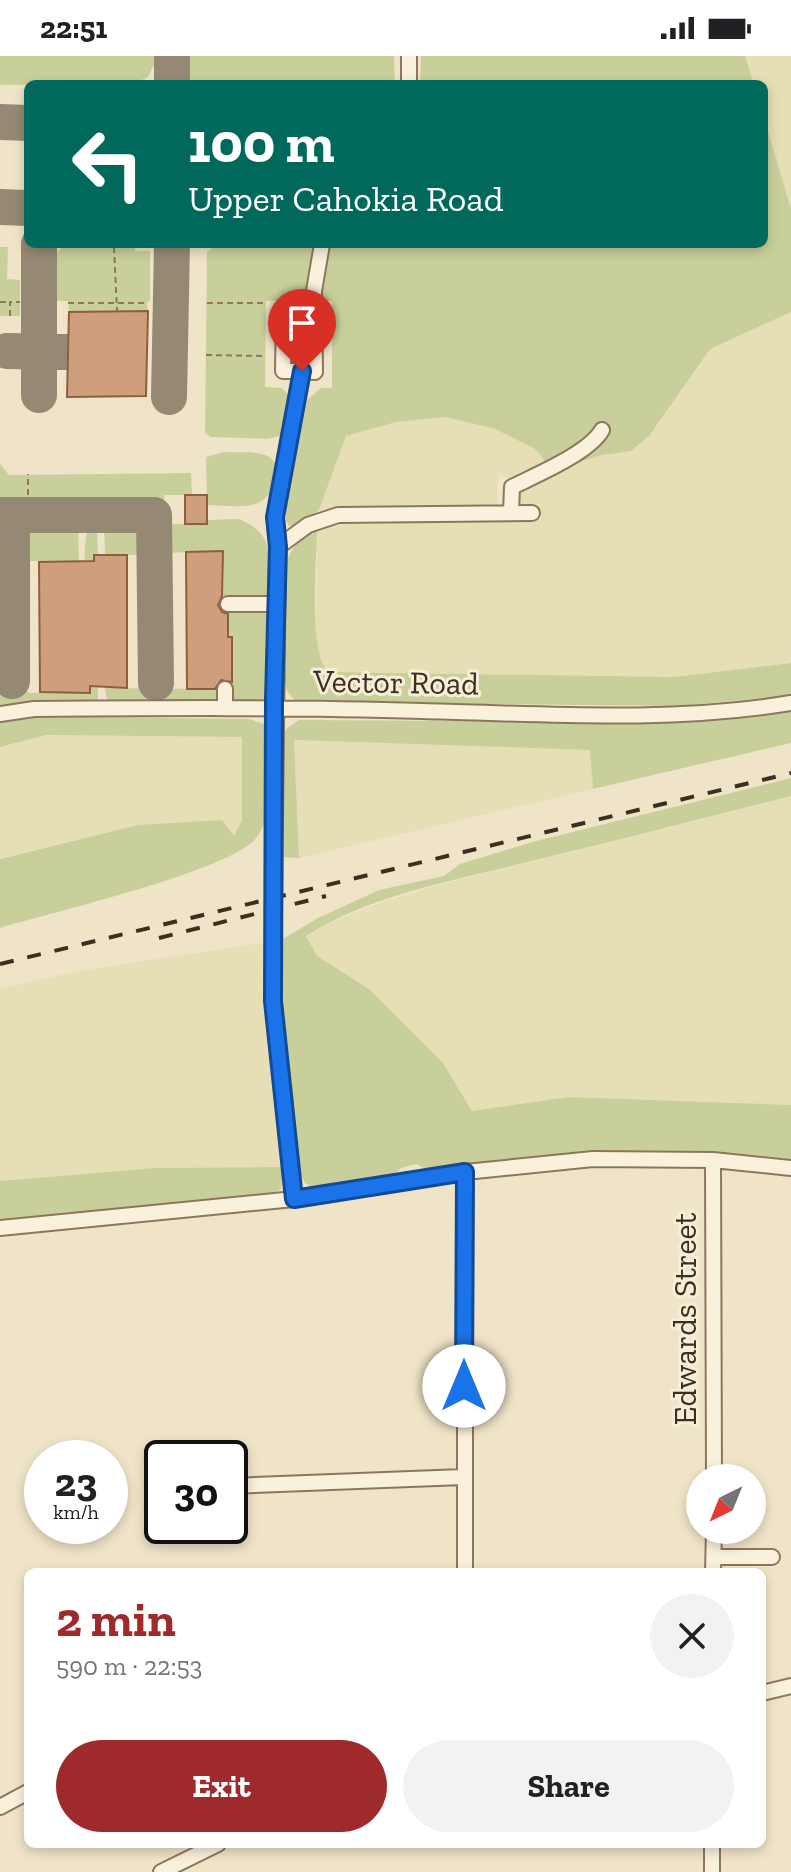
<!DOCTYPE html>
<html lang="en">
<head>
<meta charset="utf-8">
<style>
  :root { --surface:#fff; --page:#f2f2f2; --text:#202124; --muted:#757577; --accent:#9e2a2b }
  body { margin:0; font-family:"Zilla Slab",serif; background:var(--page); color:var(--text); height:100vh; display:flex; flex-direction:column; font-size:30px; white-space:nowrap }
  * { box-sizing:border-box; margin:0 }
  p { font-size:26px; color:var(--muted) }
  .icon { flex:none; width:44px; height:44px; fill:none; stroke:currentColor; stroke-width:2; stroke-linecap:round; stroke-linejoin:round }
  .map { position:relative; flex:1; overflow:hidden }
  .drawer { position:absolute; left:24px; top:1512px; width:742px; height:280px; display:flex; flex-direction:column; background:var(--surface); border-radius:12px; box-shadow:0 4px 12px #0003 }
  .drawer>* { flex:none }
  .top-card { position:absolute; left:24px; top:24px; width:744px; height:168px; border-radius:12px; box-shadow:0 4px 12px #0003; background:#00695c; color:#fff; overflow:hidden }
  .needle { width:52px; rotate:223deg }
  .controls { position:absolute; left:686px; top:1408px; display:grid; gap:16px }
  .controls a { display:grid; place-items:center; width:80px; height:80px; border-radius:50%; background:var(--surface); box-shadow:0 4px 12px #0003; font-size:40px }
  .speed { position:absolute; left:24px; top:1384px; display:flex; gap:16px; font-size:40px; font-weight:700; text-align:center }
  .speed>* { display:grid; place-content:center; width:104px; height:104px; border-radius:50%; background:var(--surface); box-shadow:0 4px 12px #0003; line-height:1 }
  .speed small { font-size:20px; font-weight:400 }
  .speed .limit { border:4px solid #111; border-radius:12px; background:#fff; color:#111 }
  .pin { position:absolute; display:grid; place-items:center; width:68px; height:68px; color:#fff; margin:-82px -34px; border-radius:50% 50% 50% 0; rotate:-45deg; box-shadow:0 0 8px #0007 }
  .pin .icon { rotate:45deg }
  .me { position:absolute; width:88px; margin:-44px; rotate:0deg; stroke-linejoin:round; filter:drop-shadow(0 0 6px #0008) }
  .turn { display:flex; align-items:center; gap:28px; height:168px; padding:0 32px; font-size:36px }
  .turn .icon { width:104px; height:104px; stroke-width:2.5 }
  .turn b { display:block; font-size:56px; line-height:68px }
  .round { display:grid; place-items:center; flex:none; width:84px; height:84px; border-radius:42px; background:var(--page) }
  .head { display:flex; align-items:center; justify-content:space-between; height:136px; padding:0 32px }
  h1 { font-size:48px; font-weight:700; line-height:60px; color:var(--accent) }
  .primary-button { display:flex; gap:16px; margin-top:auto; padding:16px 32px }
  .primary-button a { flex:1; height:92px; border-radius:48px; background:var(--accent); color:#fff; font-size:32px; font-weight:700; line-height:92px; text-align:center }
  .primary-button a+a { background:var(--page); color:var(--text) }
  .status { display:flex; justify-content:space-between; align-items:center; height:56px; padding:0 40px; background:var(--surface); direction:ltr }
  .status svg { height:22px; fill:currentColor }
  .map>svg:first-child { display:block }
  .farmland { fill:#e6deb5 }
  .green { fill:#c9cf9b }
  .lines { fill:none; stroke-linecap:round; stroke-linejoin:round }
  .taxiway { stroke:#968974; stroke-width:36 }
  .building { fill:#cf9f7d; stroke:#8d5f41; stroke-width:2 }
  .minor-casing { stroke:#8d765c; stroke-width:18 }
  .path { stroke:#8d765c; stroke-width:2; stroke-dasharray:6 4; stroke-linecap:butt }
  .minor { stroke:#faf1dc; stroke-width:14 }
  .rail { stroke:#3d2e20; stroke-width:4; stroke-dasharray:14 14; stroke-linecap:butt }
  .route-casing { stroke:#114b97; stroke-width:20 }
  .route { stroke:#1a73e8; stroke-width:14 }
  .labels { text-anchor:middle; stroke-width:6; stroke-linejoin:round; paint-order:stroke }
  .street-label { font-size:32px; fill:#3d2e20; stroke:#f7eed8 }
</style>
</head>
<body>
<div class="status"><b>22:51</b><svg viewBox="0 0 49 12"><path d="M0 12V9h3v3zM5 12V6h3v6zM10 12V3h3v9zM15 12V0h3v12zM26 1h20v11H26zM47 4h2v5h-2z"/></svg></div>
<div class="map">
<svg width="791" height="1816" viewBox="0 0 791 1816">
  <rect width="100%" height="100%" fill="#f0e4c8"/>
  <path class="farmland" d="M745,0H791V153L764,62V28H754Z
    M791,256V607L674,621L328,616L323,611L316,585L317,472L355,463L533,461L534,450L515,449L516,433L553,414L602,399L651,379L710,293Z
    M446,361L495,373L535,393L548,408L516,424L500,419L497,428L498,451H334L319,454L346,380L396,366Z
    M46,679L243,681L242,764L234,780L138,769L0,802V691Z
    M294,684L591,694L593,733L299,802Z
    M791,740V1049L569,1041L472,1055L443,1007L369,933L316,900L306,880L322,870L374,849L438,829Z
    M263,887V929L268,984L283,1111L151,1112L0,1125V933L77,915Z"/>
  <path class="green" d="M0,0H158V1L148,21L133,28L0,29Z
    M189,0H394L395,28H188Z
    M421,0H745L754,28H420Z
    M764,62L791,153V256L710,293L650,379L631,395L602,399L553,414L535,393L495,373L446,361L396,366L346,380L319,454L299,469L289,470L286,465V454L307,344L321,332H332V245L318,244L329,190L345,188H764Z
    M309,189L313,191L308,244L266,245L265,331L282,332L291,342L284,379L268,383L211,381L205,377L207,196L214,191Z
    M0,191H8L7,223L20,224V260H0Z
    M63,191H135V195H150V245L147,246L148,255L69,256L68,245H57L56,198Z
    M224,396C236,397 250,395 262,398C288,404 276,439 258,447C244,453 222,449 207,449L206,401Z
    M0,408L9,419L191,417L192,439H164V449H0Z
    M238,463C278,477 269,507 269,542L228,544L227,541H222L223,495L164,497V468H206L207,464Z
    M136,469L145,478V499H105L104,470Z
    M22,470H74L78,474L79,505H22Z
    M89,470H97L98,499L94,500L95,631H98V644H63L0,651V539H3L4,630L22,631L29,637L90,636C89,610 79,484 89,470Z
    M317,472C317,504 308,595 328,616L674,621L791,607V640L677,650L296,646L287,635L285,628L284,515C290,493 297,483 317,472Z
    M234,551L270,553L269,632L274,643L234,646L231,640L232,582L228,581V555Z
    M105,632L221,633L218,647L107,645Z
    M791,655V687L593,733L590,694L294,684L299,802L284,801L283,682L286,673L299,664L611,666L705,664Z
    M91,661L249,663L264,668L268,673C268,706 276,753 257,781C235,814 46,858 0,872V803L138,769L222,764L234,780L242,764V681L46,679L0,691V667L35,662Z
    M791,722V740C700,763 610,786 519,808C449,826 368,840 306,880L317,900L369,933L443,1007L472,1055L569,1041L791,1049V1105L753,1102L430,1115L416,1108L401,1112L388,1124L317,1134L305,1127L299,1115C289,1038 277,961 283,883L318,862L379,834L444,820L460,808L536,785Z
    M283,1111L281,1133L272,1139L0,1167V1125L154,1112Z"/>
  <g class="lines">
    <path class="taxiway" d="M172,28V0
      M0,66L28,67
      M0,151L28,152
      M39,188V339
      M7,295L68,296
      M169,341L172,188
      M0,459H154L156,627
      M12,459V625"/>
  </g>
  <path class="building" d="M148,255L146,340L67,341L69,256Z
    M185,439H207V468H185Z
    M223,495L222,540L218,549L222,556L228,558V581H232V626L221,624L215,633H187L186,496Z
    M94,499H127V632L90,630V637L40,636L39,506L94,505Z"/>
  <g class="lines">
    <defs>
      <path id="minor" d="M409,28V0
        M302,315H283L284,258H314
        M511,457L512,431C536,419 589,397 602,374
        M278,491L308,469L338,459L532,457
        M228,548H277
        M225,633V651
        M0,658L34,653C163,652 292,651 422,655C544,658 670,667 791,647
        M713,1104L714,1422
        M294,1143L273,945L278,491L275,461L302,315L315,316L314,235L322,188
        M0,1172L294,1143L465,1116L593,1103L713,1104L791,1112
        M230,1430L463,1421
        M714,1501H772
        M465,1516V1116
        M713,1516L714,1474
        M762,1637L791,1630
        M0,1751L28,1736
        M712,1788V1816
        M161,1816L218,1788"/>
    </defs>
    <use href="#minor" class="minor-casing"/>
    <path class="path" d="M114,191L117,255
      M0,246H9
      M68,247H147
      M207,247H266
      M10,260V246H20
      M206,299L265,300
      M28,439V418"/>
    <use href="#minor" class="minor"/>
    <path class="rail" d="M159,882L326,840
      M0,908L791,717"/>
  </g>
  <g class="lines">
    <defs>
      <path id="route" d="M302,315L275,461L278,491L274,643L273,945L294,1143L465,1116L464,1330"/>
    </defs>
    <use href="#route" class="route-casing"/>
    <use href="#route" class="route"/>
  </g>
  <g class="labels">
    <g class="street-label">
      <text transform="translate(396 626) rotate(1)" y="11">Vector Road</text>
      <text transform="translate(685 1263) rotate(-90)" y="11">Edwards Street</text>
    </g>
  </g>
</svg>
<div class="controls">
<a><svg class="needle" viewBox="-14 -14 28 28"><path d="M0-13l5 13h-10z" fill="#e53935"/><path d="M0 13l5-13h-10z" fill="#757577"/></svg></a>
</div>
<div class="speed"><div>23<small>km/h</small></div><div class="limit">30</div></div>
<div class="pin" style="left:302px;top:315px;background:#d93025"><svg class="icon" aria-label="arrive" viewBox="0 0 24 24"><path d="M6 21V4h12l-3 4 3 4H6"/></svg></div>
<svg class="me" style="left:464px;top:1330px" viewBox="-20 -20 40 40"><circle r="19" fill="#fff"/><path d="M0-13L10 11 0 6-10 11z" fill="#1a73e8"/></svg>
<div class="top-card">
<div class="turn"><svg class="icon" aria-label="left" viewBox="0 0 24 24"><path d="M17 20v-9H6M10 6l-5 5 5 5"/></svg><div><b>100 m</b>Upper Cahokia Road</div></div>
</div>
<section class="drawer">
<div class="head"><div><h1>2 min</h1><p>590 m · 22:53</p></div><a class="round"><svg class="icon" aria-label="close" viewBox="0 0 24 24"><path d="M6 6l12 12M18 6L6 18"/></svg></a></div>
<div class="primary-button"><a>Exit</a><a>Share</a></div>
</section>
</div>
</body>
</html>
